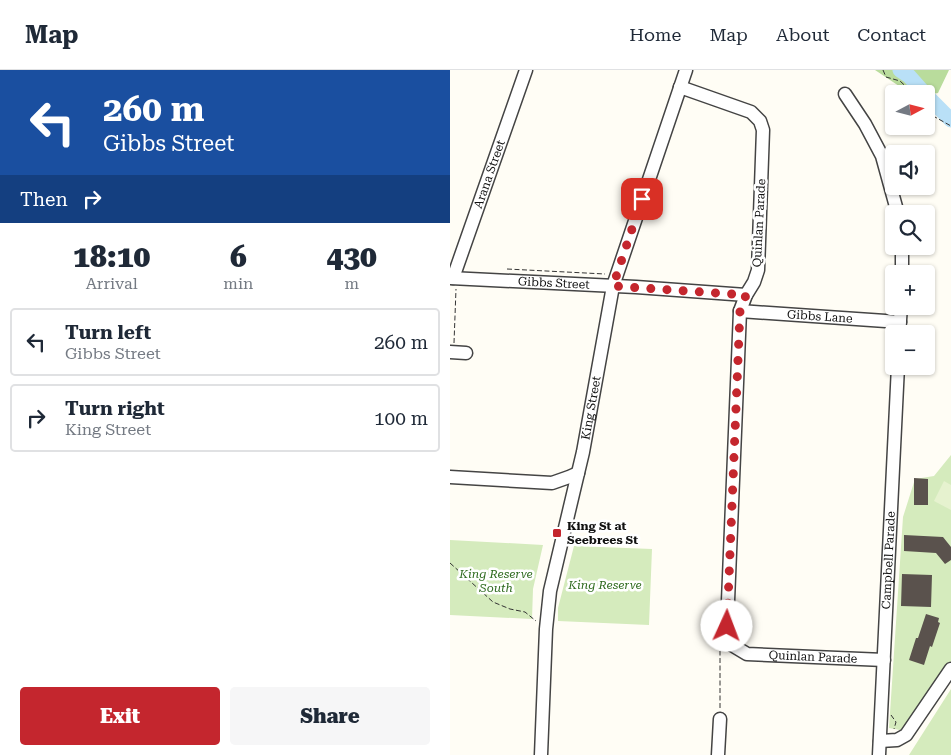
<!DOCTYPE html>
<html lang="en">
<head>
<meta charset="utf-8">
<style>
  :root { --surface:#fff; --page:#f6f6f7; --text:#1f2937; --muted:#747a83; --line:#e0e1e3; --accent:#c4262e }
  body { margin:0; font-family:"Roboto Serif",serif; background:var(--page); color:var(--text); height:100vh; display:flex; flex-direction:column; font-size:19px; white-space:nowrap }
  * { box-sizing:border-box; margin:0 }
  p { font-size:16px; color:var(--muted) }
  .icon { flex:none; width:28px; height:28px; fill:none; stroke:currentColor; stroke-width:2; stroke-linecap:round; stroke-linejoin:round }
  .map { position:relative; flex:1; overflow:hidden }
  .panel { display:flex; flex-direction:column; background:var(--surface); width:450px }
  .panel>* { flex:none }
  .guide { background:#1a4fa0; color:#fff; overflow:hidden }
  .needle { width:32px; rotate:83deg }
  .fabs { position:absolute; left:435px; top:15px; display:grid; gap:10px }
  .fabs a { display:grid; place-items:center; width:50px; height:50px; border-radius:5px; background:var(--surface); box-shadow:0 1px 4px #0004; font-size:25px }
  .pin { position:absolute; display:grid; place-items:center; width:42px; height:42px; color:#fff; margin:-21px; border-radius:10px; box-shadow:0 2px 8px #0006 }
  .me { position:absolute; width:55px; margin:-28px; rotate:2deg; stroke-linejoin:round; filter:drop-shadow(0 0 4px #0008) }
  .turn { display:flex; align-items:center; gap:18px; height:105px; padding:0 20px; font-size:22px }
  .turn .icon { width:65px; height:65px; stroke-width:2.5 }
  .turn b { display:block; font-size:35px; line-height:42px }
  .then { display:flex; align-items:center; height:48px; padding:0 20px; background:#0003; gap:10px; font-size:19px }
  .eta { display:flex; justify-content:space-evenly; align-items:center; height:85px; text-align:center }
  .eta b { font-size:30px; font-weight:800; line-height:35px }
  .action { display:flex; gap:10px; margin-top:auto; padding:10px 20px }
  .action a { flex:1; height:58px; border-radius:5px; background:var(--accent); color:#fff; font-size:20px; font-weight:800; line-height:58px; text-align:center }
  .action a+a { background:var(--page); color:var(--text) }
  ul { padding:0; list-style:none }
  li { display:flex; align-items:center; gap:15px; height:68px; margin:0 10px 8px; padding:0 10px; border:2px solid var(--line); border-radius:5px }
  li div { flex:1 }
  li b { display:block; font-size:19px }
  li em { font-style:normal }
  header { display:flex; align-items:center; gap:30px; box-sizing:border-box; height:70px; padding:0 25px; background:var(--surface); border-bottom:1px solid var(--line) }
  header strong { font-size:24px }
  nav { display:flex; gap:28px; margin-inline-start:auto; font-size:18px }
  main { display:flex; flex:1; min-height:0 }
  .map>svg:first-child { display:block }
  .green { fill:#d5ebbd }
  .forest { fill:#b9dc9c }
  .pitch { fill:#e6f2cf }
  .lines { fill:none; stroke-linecap:round; stroke-linejoin:round }
  .river { stroke:#b9e0f7; stroke-width:15 }
  .building { fill:#5a524d }
  .minor-casing { stroke:#444; stroke-width:15 }
  .path { stroke:#333; stroke-width:1; stroke-dasharray:5 2.5; stroke-linecap:butt }
  .minor { stroke:#fff; stroke-width:12 }
  .route { stroke:#c4262e; stroke-width:9; stroke-dasharray:0 16.2 }
  .poi-dot { fill:#c4262e; stroke:#fff; stroke-width:2 }
  .labels { text-anchor:middle; stroke-width:5; stroke-linejoin:round; paint-order:stroke }
  .street-label { font-size:12px; fill:#111; stroke:#fff }
  .poi-label { font-size:12px; font-weight:bold; fill:#111; stroke:#fff; text-anchor:start }
  .park-label { font-size:12px; font-style:italic; fill:#2f6b1f; stroke:#fff }
</style>
</head>
<body>
<header>
<strong>Map</strong>
<nav><a>Home</a><a>Map</a><a>About</a><a>Contact</a></nav>
</header>
<main>
<section class="panel">
<div class="guide">
<div class="turn"><svg class="icon" aria-label="left" viewBox="0 0 24 24"><path d="M17 20v-9H6M10 6l-5 5 5 5"/></svg><div><b>260 m</b>Gibbs Street</div></div>
<div class="then">Then<svg class="icon" aria-label="right" viewBox="0 0 24 24"><path d="M7 20v-9h11M14 6l5 5-5 5"/></svg></div>
</div>
<div class="eta">
<div><b>18:10</b><p>Arrival</p></div>
<div><b>6</b><p>min</p></div>
<div><b>430</b><p>m</p></div>
</div>
<ul>
<li><svg class="icon" aria-label="left" viewBox="0 0 24 24"><path d="M17 20v-9H6M10 6l-5 5 5 5"/></svg><div><b>Turn left</b><p>Gibbs Street</p></div><em>260 m</em></li>
<li><svg class="icon" aria-label="right" viewBox="0 0 24 24"><path d="M7 20v-9h11M14 6l5 5-5 5"/></svg><div><b>Turn right</b><p>King Street</p></div><em>100 m</em></li>
</ul>
<div class="action"><a>Exit</a><a>Share</a></div>
</section>
<div class="map">
<svg width="501" height="685" viewBox="0 0 501 685">
  <rect width="100%" height="100%" fill="#fffdf5"/>
  <path class="green" d="M501,385V591L455,661L439,658L453,447L465,409L484,406Z
    M0,470L93,475L83,519L82,549L0,545Z
    M124,476L202,479L199,555L108,551V538Z
    M501,619V685H459Z"/>
  <path class="forest" d="M425,0H499L488,23L476,25V24H461Z"/>
  <path class="pitch" d="M494,411L501,415V440L484,431Z"/>
  <g class="lines">
    <path class="river" d="M450,0L459,6L475,24
      M476,25L501,50"/>
  </g>
  <path class="building" d="M464,408L478,409V435H464Z
    M454,465L493,467L501,477V490L495,494L486,483L454,481Z
    M452,504L482,505L481,537L451,536Z
    M476,544L489,548L488,552L490,553L482,577L480,576L474,595L459,590L466,568H468Z"/>
  <g class="lines">
    <defs>
      <g id="minor">
        <path id="s1" d="M230,17L301,42L310,51L313,60L308,200L304,212L296,225L290,241L277,555L282,575L297,584L434,590"/>
        <path d="M395,24L415,54L432,86L448,144"/>
        <path d="M452,176V204"/>
        <path id="s2" d="M0,208L186,217L296,225"/>
        <path id="s3" d="M3,208L76,0"/>
        <path id="s4" d="M290,241L450,252"/>
        <path d="M449,264L451,236"/>
        <path d="M0,282L16,283"/>
        <path d="M0,407L102,413L119,407L128,403"/>
        <path d="M430,671L447,670L456,665L501,599"/>
        <path id="s5" d="M91,685L96,559L100,521L133,382L163,216L236,0"/>
        <path d="M268,685L270,649"/>
        <path id="s6" d="M429,685L448,296"/>
      </g>
    </defs>
    <use href="#minor" class="minor-casing"/>
    <path class="path" d="M433,0L436,7L450,11L464,24
      M476,42L501,56
      M57,199L155,204
      M4,273L6,219
      M0,493L43,532L60,539L75,542L86,551
      M270,638V581L273,580
      M441,645L446,652L444,659"/>
    <use href="#minor" class="minor"/>
  </g>
  <g class="lines">
    <path class="route" d="M192,129L163,216L296,225L290,241L277,556"/>
  </g>
  <rect class="poi-dot" x="102" y="458" width="10" height="10" rx="2.5"/>
  <g class="labels">
    <g class="street-label">
      <text dy="4" stroke="none"><textPath href="#s3" startOffset="110">Arana Street</textPath></text>
      <text transform="translate(309 153) rotate(-87)" y="4">Quinlan Parade</text>
      <text dy="4" stroke="none"><textPath href="#s2" startOffset="104">Gibbs Street</textPath></text>
      <text dy="4" stroke="none"><textPath href="#s4" startOffset="80">Gibbs Lane</textPath></text>
      <text dy="4" stroke="none"><textPath href="#s5" startOffset="352">King Street</textPath></text>
      <text dy="4" stroke="none"><textPath href="#s6" startOffset="195">Campbell Parade</textPath></text>
      <text dy="4" stroke="none"><textPath href="#s1" startOffset="701">Quinlan Parade</textPath></text>
    </g>
    <g class="poi-label">
      <text x="117" y="460">King St at<tspan x="117" dy="14">Seebrees St</tspan></text>
    </g>
    <g class="park-label">
      <text x="46" y="508">King Reserve<tspan x="46" dy="14">South</tspan></text>
      <text x="155" y="519">King Reserve</text>
    </g>
  </g>
</svg>
<div class="fabs">
<a><svg class="needle" viewBox="-14 -14 28 28"><path d="M0-13l5 13h-10z" fill="#e53935"/><path d="M0 13l5-13h-10z" fill="#747a83"/></svg></a>
<a><svg class="icon" aria-label="sound" viewBox="0 0 24 24"><path d="M4 9h4l5-4v14l-5-4H4zM17 9q2 3 0 6"/></svg></a>
<a><svg class="icon" aria-label="search" viewBox="0 0 24 24"><circle cx="10" cy="10" r="6"/><path d="M15 15l6 6"/></svg></a>
<a>+</a>
<a>−</a>
</div>
<div class="pin" style="left:192px;top:129px;background:#d93025"><svg class="icon" aria-label="arrive" viewBox="0 0 24 24"><path d="M6 21V4h12l-3 4 3 4H6"/></svg></div>
<svg class="me" style="left:277px;top:556px" viewBox="-20 -20 40 40"><circle r="19" fill="#fff"/><path d="M0-13L10 11 0 6-10 11z" fill="#c4262e"/></svg>
</div>
</main>
</body>
</html>
